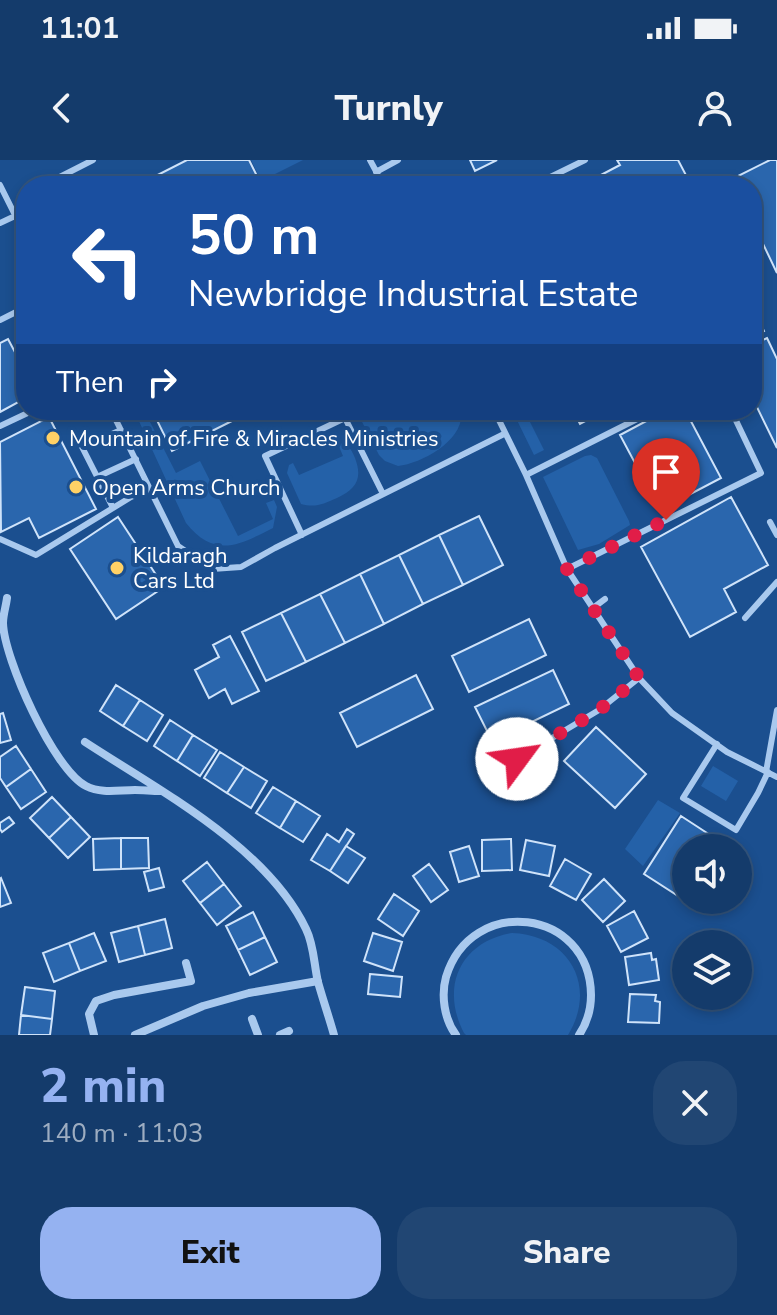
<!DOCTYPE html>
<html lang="en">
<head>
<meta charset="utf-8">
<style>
  :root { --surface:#143b6b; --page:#214673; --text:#f1f3f6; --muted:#9dadc1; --line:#33557e; --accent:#95b2f1 }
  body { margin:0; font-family:"Nunito Sans",sans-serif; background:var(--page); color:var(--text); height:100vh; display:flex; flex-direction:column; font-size:30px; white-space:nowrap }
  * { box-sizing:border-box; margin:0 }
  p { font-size:26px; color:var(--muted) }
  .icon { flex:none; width:44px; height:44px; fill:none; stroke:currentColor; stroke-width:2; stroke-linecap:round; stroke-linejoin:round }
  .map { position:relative; height:875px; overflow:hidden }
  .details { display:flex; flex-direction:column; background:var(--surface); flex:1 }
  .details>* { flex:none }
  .banner { position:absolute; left:16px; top:16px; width:746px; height:244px; border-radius:32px; box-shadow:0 4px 12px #0003,0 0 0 2px var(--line); background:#1a4fa0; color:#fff; overflow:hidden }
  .tools { position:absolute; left:672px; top:674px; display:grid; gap:16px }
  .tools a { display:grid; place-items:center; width:80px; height:80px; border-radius:50%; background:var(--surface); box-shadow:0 4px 12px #0003,0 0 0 2px var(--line); font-size:40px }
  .pin { position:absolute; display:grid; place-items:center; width:68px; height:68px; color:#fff; margin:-82px -34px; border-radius:50% 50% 50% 0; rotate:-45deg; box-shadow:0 0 8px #0007 }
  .pin .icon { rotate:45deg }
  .me { position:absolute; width:88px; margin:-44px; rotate:59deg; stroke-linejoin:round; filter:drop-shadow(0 0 6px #0008) }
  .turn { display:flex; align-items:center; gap:28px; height:168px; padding:0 40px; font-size:36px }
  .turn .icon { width:104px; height:104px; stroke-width:2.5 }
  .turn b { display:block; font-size:56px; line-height:68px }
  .then { display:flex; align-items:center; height:76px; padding:0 40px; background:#0003; gap:16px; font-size:30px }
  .round { display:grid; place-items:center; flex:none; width:84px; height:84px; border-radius:32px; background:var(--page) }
  .headline { display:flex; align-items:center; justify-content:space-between; height:136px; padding:0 40px }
  h1 { font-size:48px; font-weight:800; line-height:60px; color:var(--accent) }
  .button { display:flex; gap:16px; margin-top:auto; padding:16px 40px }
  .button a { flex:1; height:92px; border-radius:32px; background:var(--accent); color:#111; font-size:32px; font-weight:800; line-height:92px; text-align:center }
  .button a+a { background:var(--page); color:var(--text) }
  .status { display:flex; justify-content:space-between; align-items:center; height:56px; padding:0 40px; background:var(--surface); direction:ltr }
  .status svg { height:22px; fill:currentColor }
  header { display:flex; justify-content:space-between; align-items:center; height:104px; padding:0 40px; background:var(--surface); font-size:36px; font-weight:800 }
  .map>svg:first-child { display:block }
  .green { fill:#2461a8 }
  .building { fill:#2a66ad; stroke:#cfe3fa; stroke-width:2 }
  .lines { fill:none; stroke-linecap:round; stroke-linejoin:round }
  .service { stroke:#a9c9ee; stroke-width:6 }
  .minor { stroke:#a9c9ee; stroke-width:8 }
  .route { stroke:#e11d48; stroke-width:14; stroke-dasharray:0 25.2 }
  .poi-dot { fill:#ffd166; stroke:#1b4f8f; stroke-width:3 }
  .labels { text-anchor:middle; stroke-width:8; stroke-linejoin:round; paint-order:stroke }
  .poi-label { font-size:22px; fill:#fff; stroke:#1b4f8f; text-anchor:start }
</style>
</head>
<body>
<div class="status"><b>11:01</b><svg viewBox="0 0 49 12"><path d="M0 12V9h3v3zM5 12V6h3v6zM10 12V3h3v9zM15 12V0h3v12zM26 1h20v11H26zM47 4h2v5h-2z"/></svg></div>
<header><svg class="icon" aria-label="back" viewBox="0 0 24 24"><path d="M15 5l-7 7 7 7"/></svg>Turnly<svg class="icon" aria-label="person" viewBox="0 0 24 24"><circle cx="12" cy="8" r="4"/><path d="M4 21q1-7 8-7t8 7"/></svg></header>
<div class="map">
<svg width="777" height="875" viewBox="0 0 777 875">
  <rect width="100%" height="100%" fill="#1b4f8f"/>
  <path class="green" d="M251,0H303L261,21Z
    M356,250H461C466,279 423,303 398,306L385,301L379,295Z
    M512,250H524L544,290L534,295Z
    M147,256L176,313L200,301L238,376L273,359L266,343L274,340L277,347L273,368C239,385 215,399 186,363L138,259Z
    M344,283C350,287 352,291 355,298C363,319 356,329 337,338C323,344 316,348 301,344L287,313L289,305L293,303L299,315L343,296L338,284Z
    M591,295L597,298L629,361L630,365L599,384L578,390L543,317L585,296Z
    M713,606L738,621L726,641L701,626Z
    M658,640L680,653L643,706L625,689Z
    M512,773C569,775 598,826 568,875H466L464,873C440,827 460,782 512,773Z"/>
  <path class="building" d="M187,0H249L262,26H136Z
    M470,0H497L475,11Z
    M617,0H678L688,19L675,26H580L620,5Z
    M770,0H777V113L752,61V26H735L732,19Z
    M752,146L764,171L752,178Z
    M767,178L777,199V288L752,237V185Z
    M8,179L26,213V238L0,252V183Z
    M152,250H254L172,291Z
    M573,250H606L580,264Z
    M667,250H685L721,318L660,350L620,275Z
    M49,257L96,349L39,378L29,358L1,372L0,282Z
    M731,337L768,405L724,429L736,452L690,477L641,387Z
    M479,356L503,405L463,425L439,375Z
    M118,357L164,427L116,459L70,389Z
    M439,375L463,425L423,444L399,395Z
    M399,395L423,444L384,464L360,414Z
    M360,414L384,464L345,483L320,434Z
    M320,434L345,483L306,502L281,453Z
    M281,453L306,502L266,521L242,472Z
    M529,459L546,495L469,532L452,496Z
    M230,476L259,531L232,544L225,529L209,538L195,510L219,497L213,485Z
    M553,510L569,544L492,581L475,547Z
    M416,515L433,549L357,587L340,553Z
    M116,525L140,540L123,566L100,551Z
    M140,540L163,555L147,581L123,566Z
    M3,553L11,580L0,583V554Z
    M170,560L193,575L177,601L154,586Z
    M596,567L646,614L615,648L564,601Z
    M193,575L217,590L200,616L177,601Z
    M16,586L31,609L6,627L0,618V597Z
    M220,592L244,607L227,633L204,618Z
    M244,607L267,621L251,648L227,633Z
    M31,609L46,632L21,649L6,627Z
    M273,627L296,641L280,668L256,653Z
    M52,637L71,657L49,678L30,658Z
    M296,641L320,656L303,682L280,668Z
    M681,656L730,688H686V740H706L700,750L644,714Z
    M9,657L14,663L2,672L0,669V663Z
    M71,657L90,677L68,698L49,678Z
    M347,669L354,674L330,711L311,700L327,674L339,682Z
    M121,678V709L94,710L93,679Z
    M121,678H148L149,708L121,709Z
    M511,679L512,710L482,711V680Z
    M526,680L555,686L549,716L520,710Z
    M346,686L365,698L348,723L330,711Z
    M469,686L479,716L459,722L450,692Z
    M565,699L591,714L576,740L550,726Z
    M207,702L224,724L200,743L183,721Z
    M429,704L448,730L431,742L413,716Z
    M159,708L164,727L149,731L144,712Z
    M1,718L11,743L0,747V719Z
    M604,719L625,741L603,762L582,740Z
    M224,724L241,746L217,765L200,743Z
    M394,734L419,751L403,776L378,759Z
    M634,751L648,778L621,792L607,766Z
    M253,752L265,777L238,790L226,766Z
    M165,759L172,788L145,795L138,766Z
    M138,766L145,795L119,802L111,773Z
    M94,773L106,801L80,811L69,783Z
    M373,773L402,782L393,811L364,801Z
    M265,777L277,802L250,815L238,790Z
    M69,783L80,811L54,822L43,793Z
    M651,793L652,800L656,799L659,820L629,825L625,797Z
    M370,814L402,817L400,837L368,834Z
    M25,827L55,831L52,859L21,855Z
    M630,834L656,835L655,841L660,842L659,863L628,862Z
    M21,855L52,859L50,875H19Z"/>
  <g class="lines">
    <path class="service" d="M370,0L384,26
      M376,12L398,0
      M0,25L26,77
      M42,26L93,0
      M532,26L585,0
      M0,63L15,56
      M0,160L26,147
      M111,250L178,386L212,409L241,407L275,388L504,274
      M494,250L526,315L567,409L639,518L672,553L727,592L777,617
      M0,266L34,250
      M80,283L113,348
      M82,287L121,270
      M526,315L655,250
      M97,317L136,299
      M770,362L777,375
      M302,375L265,296L345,258L383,334
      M0,379L36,395L131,337L150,328
      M567,409L761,313L731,250
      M593,448L605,439
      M745,458L777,422
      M717,584L683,638L736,670L758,633L768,612
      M517,599L599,550L639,518
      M766,612L777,550"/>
    <path class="minor" d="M7,438C6,446 3,455 3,463C4,499 54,610 86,626C102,634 118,630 135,630C143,630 152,631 160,631
      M85,582C160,631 267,687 306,769C314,785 314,805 318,822C323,840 329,857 334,875
      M252,859L258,875
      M94,875L89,854L96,841L114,835L191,821L186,803
      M135,875L203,846L249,833L318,821
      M280,875L289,871
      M456,875C444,859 441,835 446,817C471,734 590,748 591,835C591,849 587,863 579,875"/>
  </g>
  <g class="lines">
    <path class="route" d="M517,599L599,550L639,518L567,409L666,360"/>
  </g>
  <g class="poi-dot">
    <circle cx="53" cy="278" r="8"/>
    <circle cx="76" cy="327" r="8"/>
    <circle cx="117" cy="408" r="8"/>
  </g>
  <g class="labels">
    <g class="poi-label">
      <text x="69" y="286">Mountain of Fire &amp; Miracles Ministries</text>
      <text x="92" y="335">Open Arms Church</text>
      <text x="133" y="403">Kildaragh<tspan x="133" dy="25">Cars Ltd</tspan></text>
    </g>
  </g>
</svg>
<div class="tools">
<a><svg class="icon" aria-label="sound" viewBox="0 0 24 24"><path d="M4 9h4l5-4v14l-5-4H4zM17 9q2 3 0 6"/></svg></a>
<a><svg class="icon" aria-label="layers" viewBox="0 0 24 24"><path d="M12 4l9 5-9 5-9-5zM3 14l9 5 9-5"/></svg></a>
</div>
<div class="pin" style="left:666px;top:360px;background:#d93025"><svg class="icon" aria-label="arrive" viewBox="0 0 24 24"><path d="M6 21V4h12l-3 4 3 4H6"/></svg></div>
<svg class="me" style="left:517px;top:599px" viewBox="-20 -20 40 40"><circle r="19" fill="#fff"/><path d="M0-13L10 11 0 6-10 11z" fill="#e11d48"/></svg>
<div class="banner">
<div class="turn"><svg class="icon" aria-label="left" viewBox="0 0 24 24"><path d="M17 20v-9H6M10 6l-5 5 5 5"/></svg><div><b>50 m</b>Newbridge Industrial Estate</div></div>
<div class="then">Then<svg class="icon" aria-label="right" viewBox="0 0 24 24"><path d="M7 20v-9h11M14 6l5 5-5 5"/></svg></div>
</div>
</div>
<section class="details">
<div class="headline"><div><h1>2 min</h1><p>140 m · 11:03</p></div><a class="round"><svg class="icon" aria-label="close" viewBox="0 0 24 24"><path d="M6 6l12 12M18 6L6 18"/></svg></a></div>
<div class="button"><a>Exit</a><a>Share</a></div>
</section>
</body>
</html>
